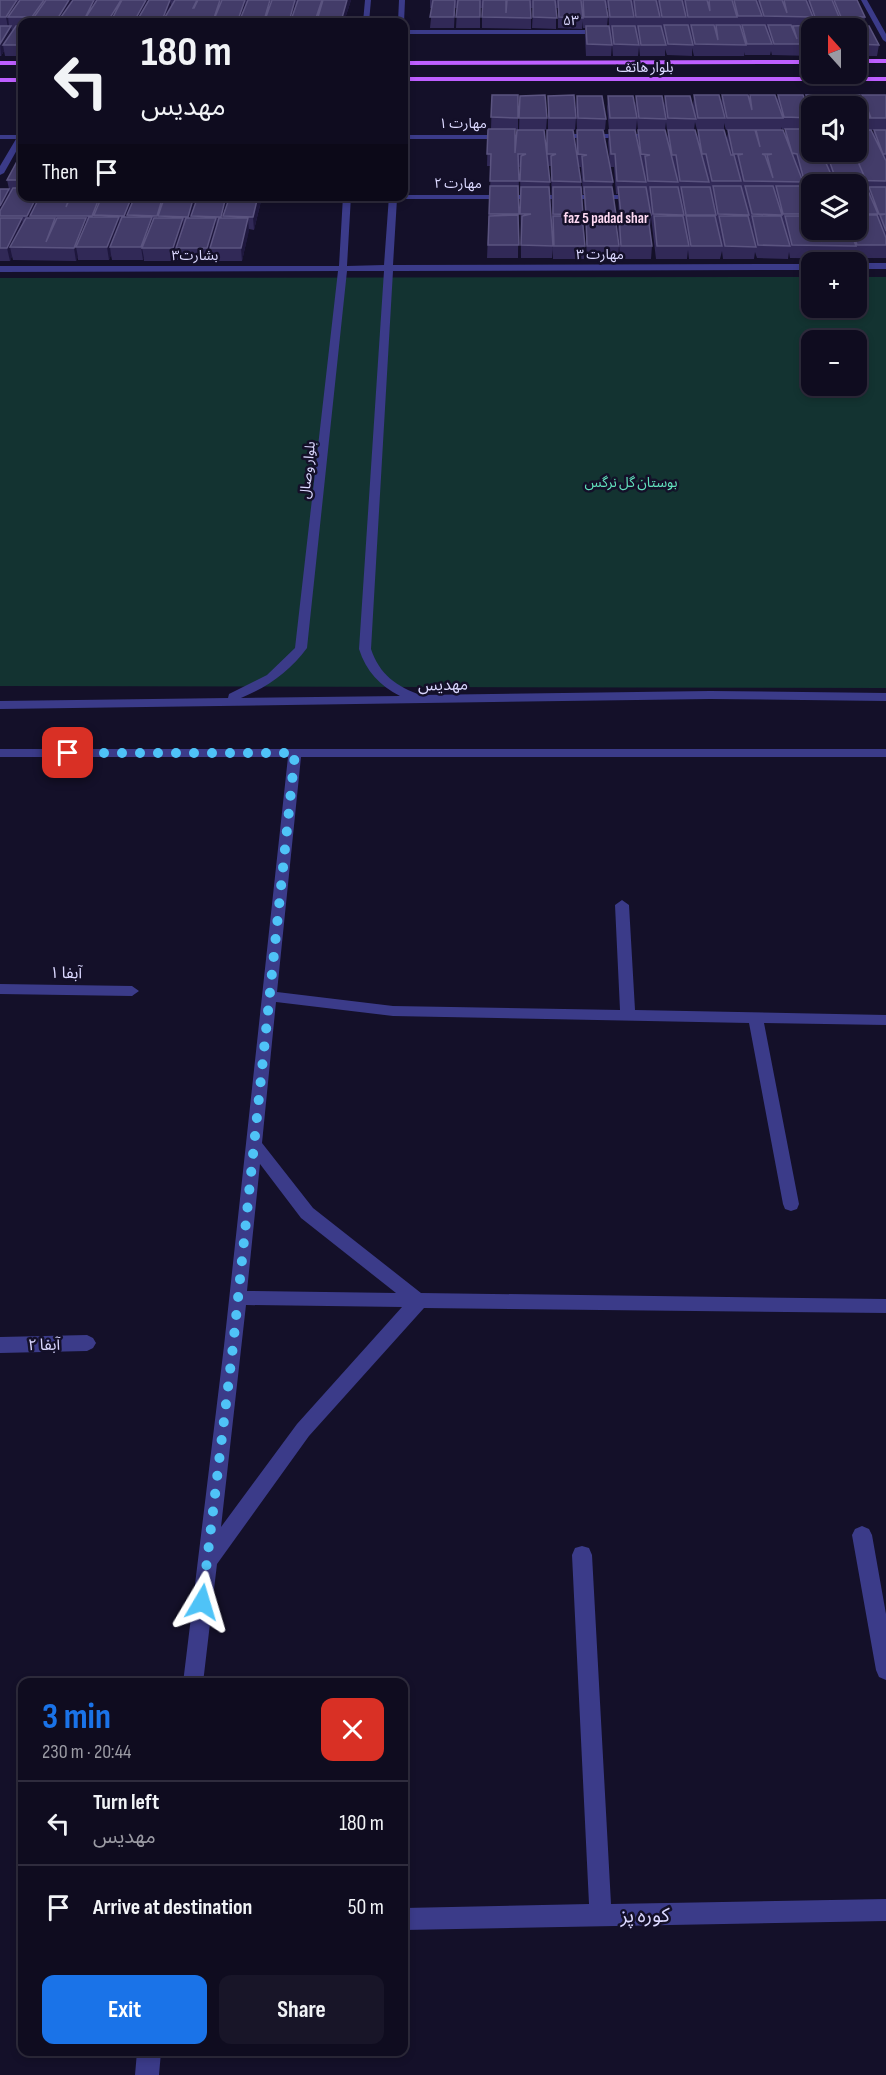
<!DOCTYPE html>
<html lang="en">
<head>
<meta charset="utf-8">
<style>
  :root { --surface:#0f0c1f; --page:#181528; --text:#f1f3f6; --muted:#9b9ba4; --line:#2f2c3d; --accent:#1a73e8 }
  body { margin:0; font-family:"Sofia Sans Condensed","Noto Sans Arabic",sans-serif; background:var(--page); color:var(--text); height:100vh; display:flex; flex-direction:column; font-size:22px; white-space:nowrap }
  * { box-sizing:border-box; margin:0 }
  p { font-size:20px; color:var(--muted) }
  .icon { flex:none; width:33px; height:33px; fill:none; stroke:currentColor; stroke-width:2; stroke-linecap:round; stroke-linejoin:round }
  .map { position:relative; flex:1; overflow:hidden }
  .panel { position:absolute; left:18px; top:1678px; width:390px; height:378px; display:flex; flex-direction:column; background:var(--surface); border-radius:12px; box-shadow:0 3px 9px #0003,0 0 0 2px var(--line) }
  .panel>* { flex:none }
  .guide { position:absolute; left:18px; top:18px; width:390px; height:183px; border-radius:12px; box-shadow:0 3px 9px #0003,0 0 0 2px var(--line); background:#0f0c1f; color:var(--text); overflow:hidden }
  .needle { width:39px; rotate:339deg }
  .controls { position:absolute; left:801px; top:18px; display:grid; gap:12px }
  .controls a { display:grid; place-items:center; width:66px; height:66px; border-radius:12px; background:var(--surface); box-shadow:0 3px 9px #0003,0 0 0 2px var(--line); font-size:30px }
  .pin { position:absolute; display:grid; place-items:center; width:51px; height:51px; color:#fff; margin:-26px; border-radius:12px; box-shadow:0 3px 9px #0006 }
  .me { position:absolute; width:66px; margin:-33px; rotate:7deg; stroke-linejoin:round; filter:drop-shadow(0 0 4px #0008) }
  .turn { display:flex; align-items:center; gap:21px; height:126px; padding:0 24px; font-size:27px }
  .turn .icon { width:78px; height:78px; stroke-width:2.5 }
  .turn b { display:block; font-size:42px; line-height:51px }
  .then { display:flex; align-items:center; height:57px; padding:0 24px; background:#0003; gap:12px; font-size:22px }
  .round { display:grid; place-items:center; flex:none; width:63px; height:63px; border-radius:12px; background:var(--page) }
  .summary { display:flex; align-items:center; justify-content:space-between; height:102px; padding:0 24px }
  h1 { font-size:36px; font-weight:700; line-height:45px; color:var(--accent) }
  .cta { display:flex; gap:12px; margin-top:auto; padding:12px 24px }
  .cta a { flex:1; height:69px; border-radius:12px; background:var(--accent); color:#fff; font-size:24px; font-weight:700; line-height:69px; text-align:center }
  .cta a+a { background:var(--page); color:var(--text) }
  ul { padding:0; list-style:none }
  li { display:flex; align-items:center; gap:18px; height:84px; padding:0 24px; border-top:2px solid var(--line) }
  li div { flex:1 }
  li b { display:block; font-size:22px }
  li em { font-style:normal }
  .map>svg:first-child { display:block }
  .green { fill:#133331; fill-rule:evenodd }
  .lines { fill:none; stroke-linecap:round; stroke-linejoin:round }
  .minor { fill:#3b3b89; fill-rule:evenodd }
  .major { fill:#be5fff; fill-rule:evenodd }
  .wall { fill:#312957; fill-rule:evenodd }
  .shaded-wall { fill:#1e173d }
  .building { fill:#433c69; stroke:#5b5480; stroke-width:1.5; fill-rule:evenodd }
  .route { stroke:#4fc3f7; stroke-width:10; stroke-dasharray:0 18 }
  .labels { text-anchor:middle; stroke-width:5; stroke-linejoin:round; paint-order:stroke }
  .far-street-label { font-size:14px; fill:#dbd8ff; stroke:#141029 }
  .far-park-label { font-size:14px; fill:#62e1bd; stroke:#141029 }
  .far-neighbourhood-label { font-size:15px; font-weight:bold; fill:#ffdaf3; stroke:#141029 }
  .street-label { font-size:16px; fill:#dbd8ff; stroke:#141029 }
  .near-street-label { font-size:20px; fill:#dbd8ff; stroke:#141029 }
</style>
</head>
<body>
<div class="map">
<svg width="886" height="2075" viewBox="0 0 886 2075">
  <rect width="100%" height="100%" fill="#141029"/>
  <path class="green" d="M811,277L812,308H856L857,277H886V688L0,686V278ZM812,340H856V386H812Z"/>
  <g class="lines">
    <path class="minor" d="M365,0H371L369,22H363Z
      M399,0H405L404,23L398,22Z
      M861,0H867L886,34V42L883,40Z
      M404,30H658L661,32L658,34H404Z
      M553,134H658L662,136L658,138H550Z
      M0,135H22V141L4,173L0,175V166L16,139H0Z
      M404,135H508L512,137L508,139H404Z
      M404,195H636L640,197L636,199H397L393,265L812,264V270L393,271L371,649C379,674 397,687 421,695L710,691L886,693V701L710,699L0,709V701L228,698L229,694L267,675L295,648L338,271L0,272V266H339L343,196H351L347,266L384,265L389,196H404ZM347,271H384L359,649C366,671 380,686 400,696L241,698C268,687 290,671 307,648Z
      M856,263H886V269H856Z
      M0,749H886V757H301L277,992L393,1006L620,1010L615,905L622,900L629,905L635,1010L886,1015V1025L764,1023L799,1204L797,1209L791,1211L785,1209L783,1204L749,1023L393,1016L276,1002L262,1143L313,1208L421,1293L886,1299V1313L424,1308L309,1436L217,1564L203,1683H183L224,1346L288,757H0ZM260,1164L301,1218L396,1293L247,1291ZM246,1305L402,1307L297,1424L221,1527Z
      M0,984L132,986L139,991L132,996L0,994Z
      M87,1335L93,1338L96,1343L93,1348L87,1351L0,1353V1337Z
      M862,1526L869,1529L872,1535L886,1614V1680L879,1677L876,1670L852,1535L855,1529Z
      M582,1546L589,1548L592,1555L611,1904L886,1899V1921L404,1930V1908L589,1904L572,1555L575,1548Z
      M137,2052H161L159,2075H135Z"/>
    <path class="major" d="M856,59H886V63H856Z
      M812,60V64L404,65V61Z
      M0,61H22V65H0Z
      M404,77H886V81H404Z
      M0,78H22V82H0Z"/>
  </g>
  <path class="wall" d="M0,0H351L344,22H22V56H5L4,51L1,56H0Z
    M430,0H857L865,17L864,26L879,45L877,56H856V28H812V56L772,55L771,51L770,55H745V52L744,56H694L692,48V56L667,55L665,49V56H640L639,47L638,56H613L612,45L611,56H586L585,37V28H583V21L582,29L558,28V8H556V29L532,28L533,8H531V29L482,28V8H480V28H456L457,8H455L454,28H430L432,8H430ZM606,8H608L609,26H607L608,17Z
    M492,95L518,118V130H515V153L519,130L520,96L547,118L546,130H544L546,153L547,130H548V96L576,118L575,130H573L576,149L577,130L576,107L577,96L606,119L605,130H603L613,182L612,187L616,215L615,221L619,246L618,259H587L584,194H583L581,167H579L581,182L585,246L584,259H553L551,166H548L550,182L549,192L553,246L552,258H521L520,167H519L518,258H487L491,166H487L488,129H491Z
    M694,95L721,104L722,95L749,99L750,95L777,100L778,95L806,101V95L834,99V95L862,100V95H886V258H855L854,256V259L790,258L789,252L788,259L757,258L755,252L754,259H723L722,251L720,259H689L688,250L687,259H656L651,217L650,228L652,246L651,259H620L618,229L619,216L618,194H616L614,167H610L608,142L609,130L607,107L608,96L635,107L636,96L664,106L665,96L693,106ZM812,106H856V152H812L810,129V125L812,128ZM637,120L638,130L637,140L635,130H636ZM666,122L667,130H673H668L667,139L665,130ZM695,122L697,130H702H698L697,139L694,130ZM724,123L726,130H736H728L727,139L724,130ZM782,127V129H792H785V134L781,130ZM868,127L869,130H877H874L873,135L868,130ZM812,184H856V230H812Z
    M22,154V196H261V201L254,230L249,229L242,261H211L210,254L208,261L177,260V255L175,261H144V258L143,260H112L111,255L109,260H78V257L76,261L13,260L12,256L10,261H0V189H9L7,180Z"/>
  <path class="shaded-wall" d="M17,0L19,10L8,17L9,26L8,28L6,17Z
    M44,0H52L34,17L35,22H33L32,17Z
    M69,0H78L61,17V22H58V18Z
    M94,0L96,10L86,17L87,22H85V18Z
    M121,0H129L113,17V22H111L110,18Z
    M146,0H154L139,17V22H137L136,18Z
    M170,0L172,10L165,17L166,22H163V18Z
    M221,0V10L215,17L216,22H214V18Z
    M245,0L246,9L241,17L242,22H240L239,17Z
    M270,0L272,9L266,17L267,22H266L265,17Z
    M295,0L296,10L292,17V22H290V18Z
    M322,0H326L318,17V22H316V18Z
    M347,0H351L344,22H342V18Z
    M11,26L13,37L3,45L4,51L1,56L0,44Z
    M9,189L11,201L0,216V206Z
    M37,196H42L30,216L32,224L30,229L27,216Z
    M100,196H105L94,215L95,225L94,229L92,216Z
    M132,196H136L127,215L128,223L126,229L124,216Z
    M163,196H168L158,216L159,226L158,229L157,216Z
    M194,196H198L191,216V222L189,229L188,217Z
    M226,196H229L223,216L224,222L222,229L221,217Z
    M258,196H261V201L254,230L253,217Z
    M119,217L121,230L110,247L111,255L109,260L107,247Z
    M152,217L153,230L142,248L144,258L143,260L141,247Z
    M22,218L24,231L10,247L12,256L10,261L7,248Z
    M86,218L88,231L76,247L78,257L76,261L74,248Z
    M183,218L184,231L176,248L177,255L175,261L173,248Z
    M216,218L217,231L210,248V254L208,261L207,248Z
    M248,218L249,231L242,261L241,248Z"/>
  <path class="building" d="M0,0H17L6,17H0Z
    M20,0H44L32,17H8Z
    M46,0H69L58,18L34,17Z
    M73,0H94L85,18L61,17Z
    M97,0H121L110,18L86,17Z
    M122,0H146L136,18L113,17Z
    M149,0H170L163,18L139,17Z
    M175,0H197L193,8H194L198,0H220L214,18L165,17Z
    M222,0H245L239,17H215Z
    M248,0H270L265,17H241Z
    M272,0H295L290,18L266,17Z
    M298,0H322L316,18L292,17Z
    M323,0H347L342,18L318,17Z
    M433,0H455L454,17H430Z
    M458,0H480V17H456Z
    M483,0H506V13L507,0H530L531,18L482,17Z
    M533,0H555L557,18L533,17Z
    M558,0H581L583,18L559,17Z
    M583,0H605L608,17H584Z
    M608,0H631L634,17H610Z
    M634,0H656L660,17H636Z
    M659,0H682L686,17H662Z
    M685,0H707L710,11L709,0H732L737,17H688Z
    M734,0H756L762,16H738Z
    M759,0H782L787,13L784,0H806L813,17L764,16Z
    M809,0H832L839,17H815Z
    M834,0H857L865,17H841Z
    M664,25H688L693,45L668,44Z
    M691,25H714L718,40L716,25H740L746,45L695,44Z
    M742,25H765L772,44H747Z
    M768,25H791L797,39L793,26L817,25L818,28H812V44H774Z
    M820,25H843L844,28H821Z
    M0,26H11L0,44Z
    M16,26H22V45H3Z
    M586,26H609L612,45L587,44Z
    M612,26H635L639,45L614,44Z
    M638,26H661L666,45H641Z
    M846,26H869L879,45L856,44V28H847Z
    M492,95H518V118L491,117Z
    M545,95L547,118H519L520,96Z
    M574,95L576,118H549L548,96Z
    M694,95H719L725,118H698Z
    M722,95H748L752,110L750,95H775L783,118H727Z
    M778,95H803L812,118L784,117Z
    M806,95H832L837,106H812V111Z
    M834,95H860L870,118H856V106H837Z
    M862,95H886V118H871Z
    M577,96H602L606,119L578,118Z
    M608,96H633L637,118H610Z
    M636,96H662L666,119L639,118Z
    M665,96H690L696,119L668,118Z
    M488,129H515V153L517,130H544L550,182L520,181L521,156L526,154H518L519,181H490L491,154H487Z
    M785,129H812V152H821L834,181L804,180L797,154L792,153Z
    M547,130H573L581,182L552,181L551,156L556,154H547Z
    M577,130H603L613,182L584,181L582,156L587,155L578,154Z
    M609,130H635L646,182L617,181L615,154H611Z
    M638,130H665L678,182L648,181L645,156L650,155L641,154Z
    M668,130H695L709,182L680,181L676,155H672Z
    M698,130H724L731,155H734L741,181H712L706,154H702Z
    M728,130H755L760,147L756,130H783L803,182L744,181L738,155L743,154H733ZM762,154H772L767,155L773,178L765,155Z
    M856,130H871L886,161V181L836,180L827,154H823L822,152H850L852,155H855L865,178L854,152H856Z
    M874,130H886V154H883Z
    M21,154H22V180H7Z
    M490,186H518L519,214H489Z
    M713,186H741L749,215L718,214Z
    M745,186H773L782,215L752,214Z
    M776,186H804L812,210V214H783Z
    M806,186H812V203Z
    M856,186H866L878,214H856Z
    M521,187H549L553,246L521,245L522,216L531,214H520Z
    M553,187H581L583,215L553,214Z
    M584,187H612L616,215L586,214Z
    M618,187H646L651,215L621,214Z
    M650,187H678L684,215L653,214Z
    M681,187H710L716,215H686Z
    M869,187H886V214H879Z
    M13,188H22V196H37L27,216H0V211Z
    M0,189H9L0,206Z
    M40,196H70L66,207L71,196H100L92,216H30Z
    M102,196H132L124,216L94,215Z
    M135,196H163L157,216L127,215Z
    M165,196H194L188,217L158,216Z
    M198,196H226L221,217L191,216Z
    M230,196H258L253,217L223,216Z
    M886,214V231L880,215Z
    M518,215L519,245H488L489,216Z
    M856,215H877L886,238V245H857L852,230H856Z
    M553,216H582L585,246H554Z
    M586,216H615L619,246H587Z
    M619,216H648L652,246H621Z
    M654,216H683L689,246H657Z
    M686,216H715L722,246H691Z
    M719,216H748L756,247L725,246Z
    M752,216H781L790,246L758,245Z
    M785,216H812V230H818L822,242L819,230H850L856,246L792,245Z
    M89,217H119L107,247H76Z
    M122,217H152L141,247H110Z
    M0,218H22L7,248H0Z
    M26,218H55L46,242L57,218H86L74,248L10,247Z
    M154,218H183L173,248H142Z
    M186,218H216L207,248H176Z
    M219,218H248L241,248H210Z"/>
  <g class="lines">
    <path class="route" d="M68,753H295L233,1346L202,1602"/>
  </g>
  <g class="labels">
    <g class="far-street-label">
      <text x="571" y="25">۵۳</text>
      <text x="645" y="72">بلوار هاتف</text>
      <text x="463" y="128">مهارت ۱</text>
      <text x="458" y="188">مهارت ۲</text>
      <text x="600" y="259">مهارت ۳</text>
      <text x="195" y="260">بشارت۳</text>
      <text transform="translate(307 470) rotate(-84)" y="5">بلوار وصال</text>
    </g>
    <g class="far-park-label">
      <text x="631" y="487">بوستان گل نرگس</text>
    </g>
    <g class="far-neighbourhood-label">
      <text x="606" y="223">faz 5 padad shar</text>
    </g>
    <g class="street-label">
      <text transform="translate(443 684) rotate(-1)" y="6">مهدیس</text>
      <text transform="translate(66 972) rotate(1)" y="6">آبفا ۱</text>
      <text transform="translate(44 1344) rotate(-1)" y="6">آبفا ۲</text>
    </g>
    <g class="near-street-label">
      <text transform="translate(645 1915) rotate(-1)" y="7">کوره پز</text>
    </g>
  </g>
</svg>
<div class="controls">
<a><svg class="needle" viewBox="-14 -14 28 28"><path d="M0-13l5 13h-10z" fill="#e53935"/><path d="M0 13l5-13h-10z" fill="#9b9ba4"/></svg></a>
<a><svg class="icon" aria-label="sound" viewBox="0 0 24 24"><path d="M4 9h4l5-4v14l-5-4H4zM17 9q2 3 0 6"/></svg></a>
<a><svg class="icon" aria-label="layers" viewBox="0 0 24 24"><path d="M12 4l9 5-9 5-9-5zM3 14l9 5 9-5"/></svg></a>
<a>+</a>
<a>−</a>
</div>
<div class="pin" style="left:68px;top:753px;background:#d93025"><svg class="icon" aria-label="arrive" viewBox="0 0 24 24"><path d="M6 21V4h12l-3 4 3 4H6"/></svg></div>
<svg class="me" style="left:202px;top:1602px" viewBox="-20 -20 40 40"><path d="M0-17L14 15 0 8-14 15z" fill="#4fc3f7" stroke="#fff" stroke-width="4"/></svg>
<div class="guide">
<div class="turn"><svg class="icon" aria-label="left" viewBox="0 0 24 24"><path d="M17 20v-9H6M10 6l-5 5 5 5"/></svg><div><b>180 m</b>مهدیس</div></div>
<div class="then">Then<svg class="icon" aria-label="arrive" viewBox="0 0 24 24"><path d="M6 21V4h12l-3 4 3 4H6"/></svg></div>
</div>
<section class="panel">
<div class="summary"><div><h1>3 min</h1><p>230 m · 20:44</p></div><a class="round" style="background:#d93025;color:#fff"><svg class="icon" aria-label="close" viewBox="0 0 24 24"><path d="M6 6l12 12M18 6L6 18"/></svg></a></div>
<ul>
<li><svg class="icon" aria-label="left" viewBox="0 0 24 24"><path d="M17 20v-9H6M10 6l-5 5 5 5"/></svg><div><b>Turn left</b><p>مهدیس</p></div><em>180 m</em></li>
<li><svg class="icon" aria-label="arrive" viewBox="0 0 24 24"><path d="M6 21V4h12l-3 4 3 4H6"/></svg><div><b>Arrive at destination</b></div><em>50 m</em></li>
</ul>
<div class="cta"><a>Exit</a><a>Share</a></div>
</section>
</div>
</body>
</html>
